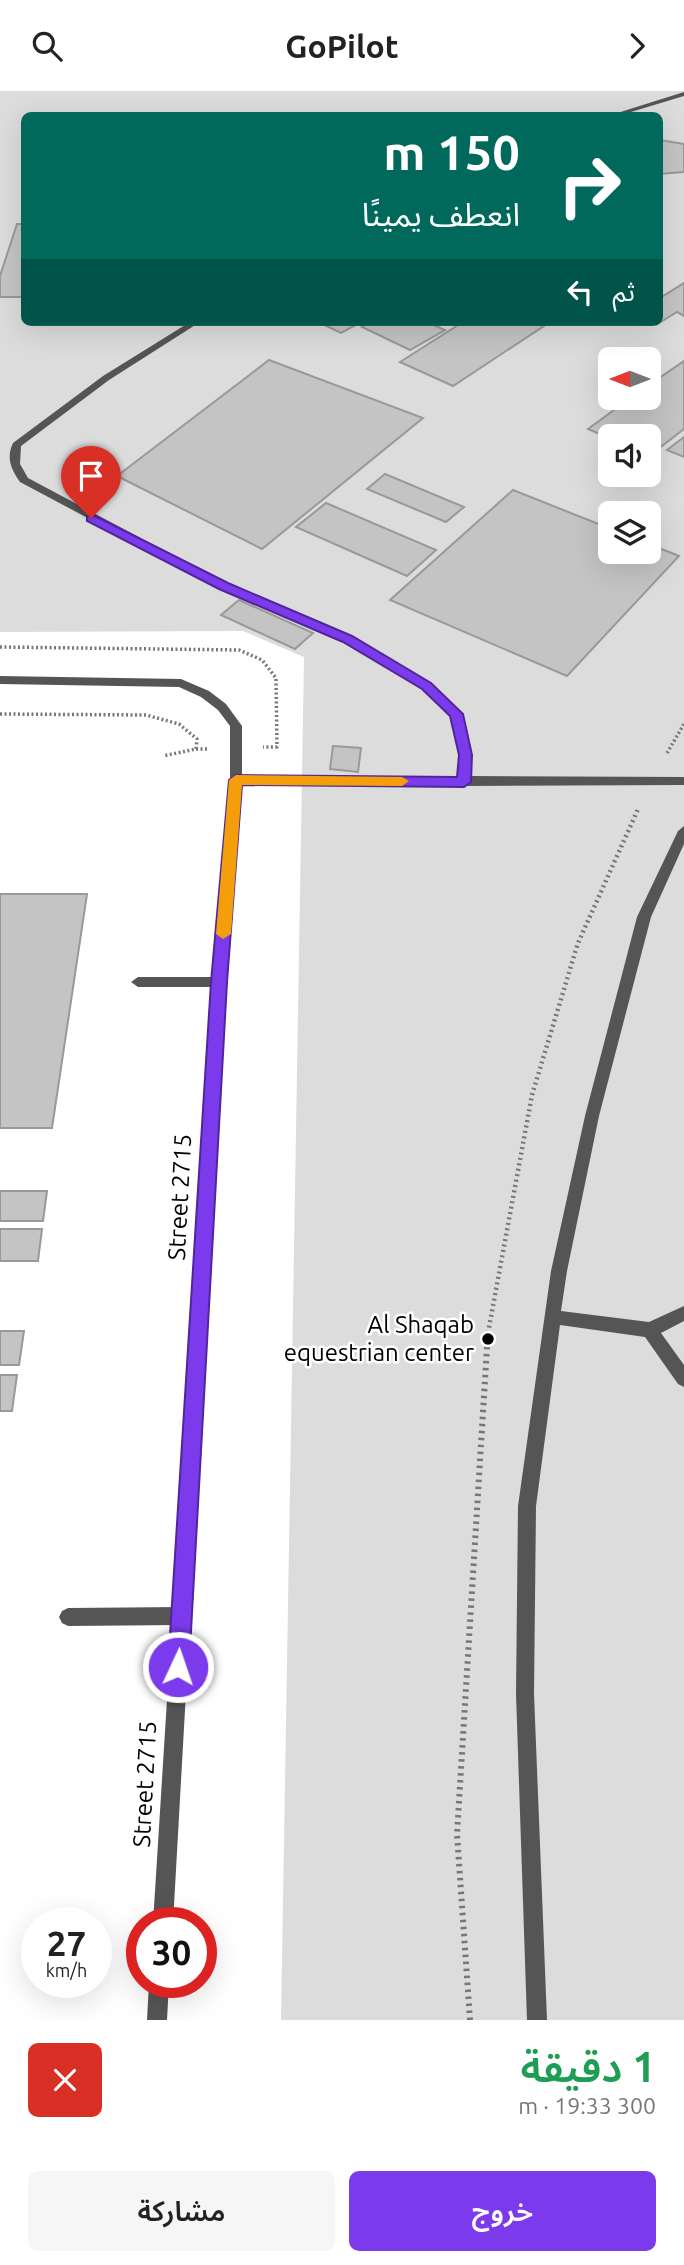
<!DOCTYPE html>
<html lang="ar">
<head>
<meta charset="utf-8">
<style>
  :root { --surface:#fff; --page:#f6f6f6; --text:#222; --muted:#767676; --accent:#7c3aed }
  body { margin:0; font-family:Ubuntu,"Noto Sans Arabic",sans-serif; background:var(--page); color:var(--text); direction:rtl; height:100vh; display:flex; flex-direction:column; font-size:26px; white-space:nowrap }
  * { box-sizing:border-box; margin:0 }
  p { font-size:23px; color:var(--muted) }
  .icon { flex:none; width:38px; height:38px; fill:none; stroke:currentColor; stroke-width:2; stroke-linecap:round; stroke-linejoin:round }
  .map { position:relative; height:1929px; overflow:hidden; direction:ltr }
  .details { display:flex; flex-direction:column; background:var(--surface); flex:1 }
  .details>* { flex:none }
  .hud { position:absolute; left:21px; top:21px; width:642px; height:214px; border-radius:10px; box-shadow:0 7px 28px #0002; direction:rtl; background:#00695c; color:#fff; overflow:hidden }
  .needle { width:46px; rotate:270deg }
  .buttons { position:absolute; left:598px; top:256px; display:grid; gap:14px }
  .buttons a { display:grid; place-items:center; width:63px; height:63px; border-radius:10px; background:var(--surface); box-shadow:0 7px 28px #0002; font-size:35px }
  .speed { position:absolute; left:21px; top:1816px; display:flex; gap:14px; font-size:35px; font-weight:700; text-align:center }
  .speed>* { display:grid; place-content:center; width:91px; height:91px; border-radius:50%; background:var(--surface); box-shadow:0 7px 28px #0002; line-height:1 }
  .speed small { font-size:18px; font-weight:400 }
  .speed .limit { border:10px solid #d22; background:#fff; color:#111 }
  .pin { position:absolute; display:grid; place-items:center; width:60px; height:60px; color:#fff; margin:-72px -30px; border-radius:50% 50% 50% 0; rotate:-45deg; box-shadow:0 0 7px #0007 }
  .pin .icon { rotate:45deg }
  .me { position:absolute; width:77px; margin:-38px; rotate:3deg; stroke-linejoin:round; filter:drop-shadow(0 0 5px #0008) }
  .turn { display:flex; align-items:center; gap:24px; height:147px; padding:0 28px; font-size:32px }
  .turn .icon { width:91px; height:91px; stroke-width:2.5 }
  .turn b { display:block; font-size:49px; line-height:60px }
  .then { display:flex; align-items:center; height:66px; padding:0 28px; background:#0003; gap:14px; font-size:26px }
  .round { display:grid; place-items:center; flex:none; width:74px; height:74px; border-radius:10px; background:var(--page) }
  .summary { display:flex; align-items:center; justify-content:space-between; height:119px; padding:0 28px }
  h1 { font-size:42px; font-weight:600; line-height:52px; color:#1e9e55 }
  .primary-button { display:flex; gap:14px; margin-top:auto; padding:14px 28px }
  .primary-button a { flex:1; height:80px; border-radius:10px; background:var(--accent); color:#fff; font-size:28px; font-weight:600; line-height:80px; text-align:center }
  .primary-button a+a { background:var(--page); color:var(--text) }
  header { display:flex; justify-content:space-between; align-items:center; height:91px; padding:0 28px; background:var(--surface); font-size:32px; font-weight:600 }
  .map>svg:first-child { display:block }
  .green { fill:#dcdcdc; fill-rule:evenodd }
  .building { fill:#c4c4c4; stroke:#999; stroke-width:2 }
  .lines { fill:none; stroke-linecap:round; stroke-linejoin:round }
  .path-far2 { stroke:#777; stroke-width:3.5; stroke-dasharray:2 2.5; stroke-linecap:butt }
  .path-far1 { stroke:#777; stroke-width:4.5; stroke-dasharray:2 3.5; stroke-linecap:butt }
  .path { stroke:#777; stroke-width:6; stroke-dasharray:2.5 4.5; stroke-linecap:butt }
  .service { fill:#555; fill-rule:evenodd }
  .minor { fill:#555; fill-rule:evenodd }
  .route { fill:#7c3aed; stroke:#51269a; stroke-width:2 }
  .slow { fill:#f59e0b }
  .poi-dot { fill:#000; stroke:#fff; stroke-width:2.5 }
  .labels { text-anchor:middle; stroke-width:5; stroke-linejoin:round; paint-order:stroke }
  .street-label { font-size:24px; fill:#000; stroke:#fff }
  .poi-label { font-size:24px; fill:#000; stroke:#fff; text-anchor:end }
</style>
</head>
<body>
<header><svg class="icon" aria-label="forward" viewBox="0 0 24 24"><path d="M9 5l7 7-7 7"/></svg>GoPilot<svg class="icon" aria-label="search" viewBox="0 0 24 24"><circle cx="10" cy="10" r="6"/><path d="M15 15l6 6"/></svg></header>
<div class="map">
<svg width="684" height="1929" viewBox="0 0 684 1929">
  <rect width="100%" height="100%" fill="#fff"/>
  <path class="green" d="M0,0H684V1929H281L304,566L243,540L0,541ZM24,24H660V231H24ZM611,268H649V306H611ZM611,345H649V383H611ZM611,422H649V460H611Z"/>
  <path class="building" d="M660,49L684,53V81L660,83Z
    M17,133H24V206H0V185Z
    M684,192V225L677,221L656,234L649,231H660V207Z
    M318,231H361L341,242Z
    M370,231H427L445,239L410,259L362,236Z
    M463,231H550L453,295L400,271Z
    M269,269L423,327L262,458L117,385Z
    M684,270V338L649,365V345H611V348L588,338L632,306H649V294Z
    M684,346V366L667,359Z
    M385,383L464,416L446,431L367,398Z
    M513,399L611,438V460H649V453L679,465L567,585L390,509Z
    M326,412L436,459L407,485L296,436Z
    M239,509L313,542L295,558L221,524Z
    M333,655L361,657L358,681L330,678Z
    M0,803H87L52,1037H0Z
    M0,1100H47L43,1130H0Z
    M0,1138H42L38,1170H0Z
    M0,1240H24L19,1274H0Z
    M0,1284H17L12,1320H0Z"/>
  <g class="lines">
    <path class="path-far2" d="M0,556L239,559L262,569L276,587L277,656H263
      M0,623L146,624L179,633L197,648L196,658L163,665
      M196,658H208
      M667,662L684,633"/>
    <path class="path-far1" d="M488,1242L532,1004L578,852L639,716"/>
    <path class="path" d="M470,1929L457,1743L488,1240"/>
    <path class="service" d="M684,1V5L621,24H611Z
      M190,231H200L109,289L21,355L20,373L28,387L227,493L351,545L431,592L462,623L471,664L470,685L684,686V694L464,695L232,692L230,689L232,686L236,685H458L459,664L451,624L423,598L343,551L219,497L20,391C11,378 6,367 13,352L103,285Z
      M684,735V753L651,826L599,1025L567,1180L561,1220L649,1231L684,1215V1230L661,1242L684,1274V1296L678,1293L645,1246L560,1234L536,1415L534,1603L547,1929H527L516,1603L518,1415L551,1180L585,1025L637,826L678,740Z
      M138,886H219L226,891L219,896H138L131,891Z
      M181,1516L187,1519L190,1525L187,1531L181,1534L68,1535L62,1532L59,1526L62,1520L68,1517Z"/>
    <path class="minor" d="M0,585L181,588L209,600L226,613L242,635V689L226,891L173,1832H153L212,891L230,689V635L218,619L201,606L179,596L0,593Z
      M149,1892H169L167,1929H147Z"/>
  </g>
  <path class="route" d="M87,425H95L228,492L352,545L431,592L463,623L472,664L471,691L464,696L242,694L227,891L189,1576L186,1583L178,1586L171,1583L168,1576L211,891L229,689L236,684L457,686L459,664L450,625L422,598L343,551L219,498L87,430Z"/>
  <path class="slow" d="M236,684L402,686L409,690L402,695L242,694L231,843L223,848L216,843L229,689Z"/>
  <circle class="poi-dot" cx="488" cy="1248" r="7"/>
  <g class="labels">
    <g class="street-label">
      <text transform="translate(180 1106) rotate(-87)" y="8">Street 2715</text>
      <text transform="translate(145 1693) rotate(-87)" y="8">Street 2715</text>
    </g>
    <g class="poi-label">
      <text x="474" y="1242">Al Shaqab<tspan x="474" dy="28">equestrian center</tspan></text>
    </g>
  </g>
</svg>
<div class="buttons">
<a><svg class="needle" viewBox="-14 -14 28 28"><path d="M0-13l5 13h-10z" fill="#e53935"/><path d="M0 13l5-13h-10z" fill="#767676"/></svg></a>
<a><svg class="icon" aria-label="sound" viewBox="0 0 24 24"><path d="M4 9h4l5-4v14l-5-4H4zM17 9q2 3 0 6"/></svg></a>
<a><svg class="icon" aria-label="layers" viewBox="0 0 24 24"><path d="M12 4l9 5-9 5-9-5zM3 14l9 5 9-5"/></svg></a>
</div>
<div class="speed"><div>27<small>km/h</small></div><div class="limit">30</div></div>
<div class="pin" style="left:91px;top:427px;background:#d93025"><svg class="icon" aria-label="arrive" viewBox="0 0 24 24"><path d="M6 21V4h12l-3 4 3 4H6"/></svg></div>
<svg class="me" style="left:178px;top:1576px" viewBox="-20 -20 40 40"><circle r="17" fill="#7c3aed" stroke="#fff" stroke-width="3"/><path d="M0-11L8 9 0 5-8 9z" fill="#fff"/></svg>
<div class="hud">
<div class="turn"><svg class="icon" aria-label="right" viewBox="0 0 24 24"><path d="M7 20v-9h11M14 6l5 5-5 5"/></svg><div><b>150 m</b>انعطف يمينًا</div></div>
<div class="then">ثم<svg class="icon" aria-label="left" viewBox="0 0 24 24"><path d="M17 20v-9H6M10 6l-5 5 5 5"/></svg></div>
</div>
</div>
<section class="details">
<div class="summary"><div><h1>1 دقيقة</h1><p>300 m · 19:33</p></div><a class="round" style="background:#d93025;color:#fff"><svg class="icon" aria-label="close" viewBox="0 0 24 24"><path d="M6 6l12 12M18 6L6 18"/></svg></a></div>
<div class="primary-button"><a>خروج</a><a>مشاركة</a></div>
</section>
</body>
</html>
